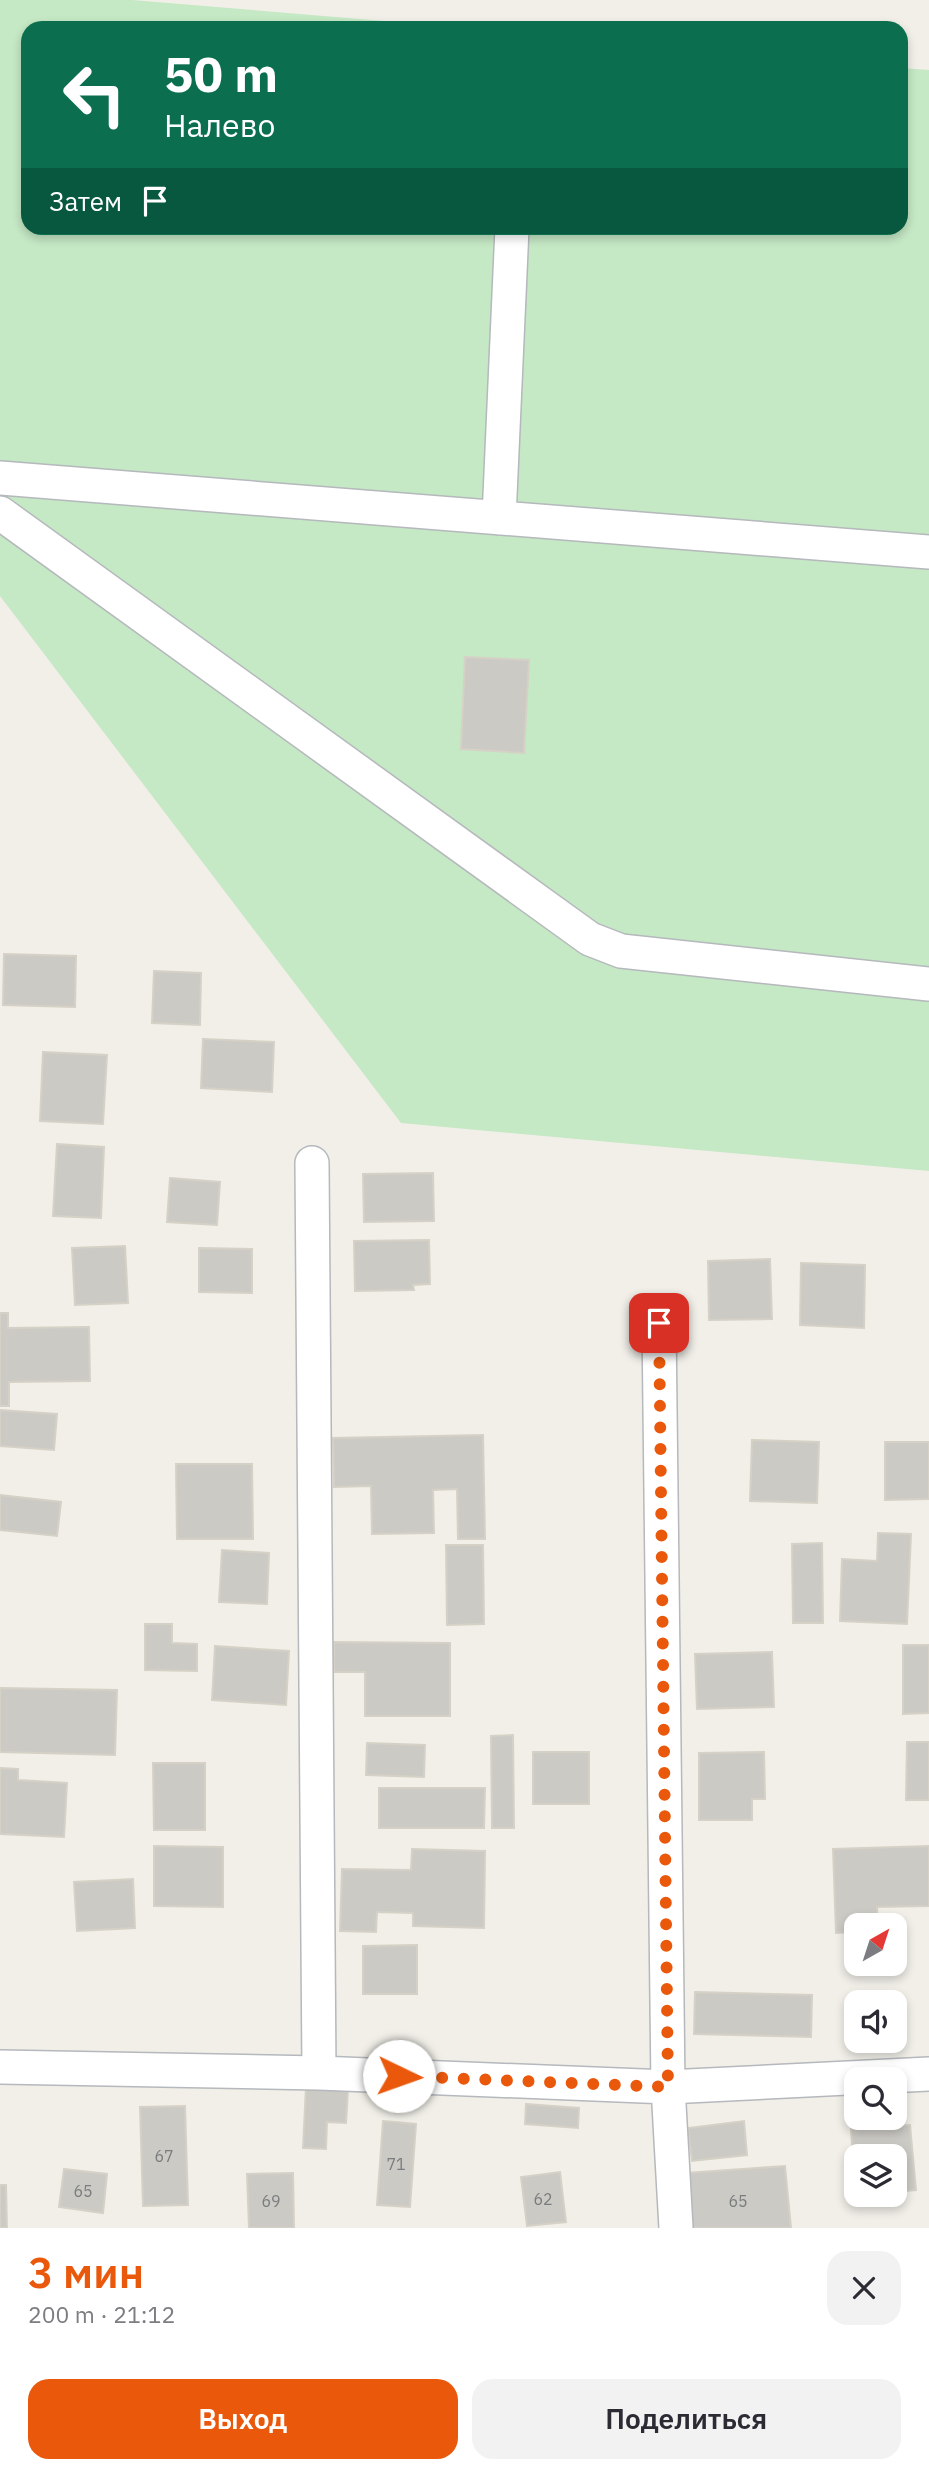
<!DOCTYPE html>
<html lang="ru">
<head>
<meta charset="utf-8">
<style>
  :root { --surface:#fff; --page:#f2f2f3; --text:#2b2b33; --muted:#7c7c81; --accent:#ea580c }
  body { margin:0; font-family:"IBM Plex Sans",sans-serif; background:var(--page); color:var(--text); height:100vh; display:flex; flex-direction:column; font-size:26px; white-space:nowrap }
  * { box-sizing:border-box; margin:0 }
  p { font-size:23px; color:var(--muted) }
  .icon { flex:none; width:38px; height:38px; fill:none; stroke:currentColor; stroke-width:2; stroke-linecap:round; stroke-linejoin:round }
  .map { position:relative; height:2228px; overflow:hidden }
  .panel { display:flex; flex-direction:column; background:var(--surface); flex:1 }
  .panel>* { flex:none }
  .guide { position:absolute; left:21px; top:21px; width:887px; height:214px; border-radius:21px; box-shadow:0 4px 10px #0003; background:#0b6e4f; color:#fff; overflow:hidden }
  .needle { width:46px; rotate:39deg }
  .fabs { position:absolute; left:844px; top:1913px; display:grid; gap:14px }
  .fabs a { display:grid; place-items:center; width:63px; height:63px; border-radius:14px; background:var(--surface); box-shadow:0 4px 10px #0003; font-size:35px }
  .pin { position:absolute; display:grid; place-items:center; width:60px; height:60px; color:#fff; margin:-30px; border-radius:14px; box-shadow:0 4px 10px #0006 }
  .me { position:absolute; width:77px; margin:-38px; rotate:93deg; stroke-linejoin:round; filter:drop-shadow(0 0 5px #0008) }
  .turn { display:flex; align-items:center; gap:24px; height:147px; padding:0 28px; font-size:32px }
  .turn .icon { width:91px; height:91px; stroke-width:2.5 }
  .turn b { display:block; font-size:49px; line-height:60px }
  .then { display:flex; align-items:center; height:66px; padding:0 28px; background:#0003; gap:14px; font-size:26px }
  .round { display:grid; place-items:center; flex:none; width:74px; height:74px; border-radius:21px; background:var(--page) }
  .headline { display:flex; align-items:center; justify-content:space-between; height:119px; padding:0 28px }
  h1 { font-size:42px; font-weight:600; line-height:52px; color:var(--accent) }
  .action { display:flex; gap:14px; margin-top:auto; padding:14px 28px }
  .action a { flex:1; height:80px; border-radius:21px; background:var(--accent); color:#fff; font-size:28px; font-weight:600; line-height:80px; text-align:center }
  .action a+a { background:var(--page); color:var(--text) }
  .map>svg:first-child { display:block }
  .green { fill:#c5e8c5 }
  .building { fill:#cccac5; stroke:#d6d1c6; stroke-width:2 }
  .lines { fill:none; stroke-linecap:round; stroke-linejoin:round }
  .minor-casing { stroke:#b5b8bc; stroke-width:36 }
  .minor { stroke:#fff; stroke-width:33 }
  .route { stroke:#ea580c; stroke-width:12; stroke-dasharray:0 21.6 }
  .labels { text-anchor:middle; stroke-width:5; stroke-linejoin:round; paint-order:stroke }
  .number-label { font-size:16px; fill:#7a7d7f }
</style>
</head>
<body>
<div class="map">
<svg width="929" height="2228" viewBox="0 0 929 2228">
  <rect width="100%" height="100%" fill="#f1efe8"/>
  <path class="green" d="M0,0H132L469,28H28V228H901V68L929,70V1171L401,1123L0,596Z"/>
  <path class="building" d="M465,657L529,660L524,753L461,749Z
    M4,954L76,956L75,1007L3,1005Z
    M154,971L201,973L200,1025L152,1023Z
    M203,1039L274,1042L272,1092L201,1088Z
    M43,1052L107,1055L103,1124L40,1121Z
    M57,1144L104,1147L101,1218L53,1216Z
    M433,1173L434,1221L364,1222L363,1174Z
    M170,1178L220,1182L217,1225L167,1222Z
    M429,1240L430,1284L413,1285L414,1290L355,1291L354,1241Z
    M125,1246L128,1303L75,1305L72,1248Z
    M199,1248L252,1249V1293L199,1292Z
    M770,1259L772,1319L709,1320L708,1261Z
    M801,1263L865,1265L864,1328L800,1325Z
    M0,1313H8V1328L89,1327L90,1381L9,1382V1406H0Z
    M0,1410L57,1414L54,1450L0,1446Z
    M483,1435L485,1539H458L457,1489L433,1490L434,1533L372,1534L371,1486L334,1487L333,1438Z
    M752,1440L819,1442L817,1503L750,1501Z
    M885,1442H929V1499L885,1500Z
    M176,1464H252L253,1539H177Z
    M0,1495L61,1502L57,1536L0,1530Z
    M878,1533L911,1534L907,1624L840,1621L842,1559L877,1561Z
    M822,1543L823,1623H793L792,1544Z
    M446,1545H483L484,1624L447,1625Z
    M222,1550L269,1553L267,1604L219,1602Z
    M145,1624H172V1643L197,1644V1671L145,1670Z
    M334,1642L450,1643V1716H365V1672H334Z
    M903,1645H929V1713L903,1714Z
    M215,1646L289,1651L286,1705L212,1700Z
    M772,1652L774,1707L697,1709L695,1654Z
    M0,1688L117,1690L115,1755L0,1752Z
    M513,1735L514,1828H492L491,1736Z
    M907,1742H929V1800H906Z
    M367,1743L425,1745L424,1777L366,1775Z
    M533,1752H589V1804H533Z
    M764,1752L765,1799H752V1820H699V1753Z
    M153,1763H205V1830H154Z
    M0,1768L18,1769V1780L67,1783L64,1837L0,1834Z
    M379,1788H485L484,1828H379Z
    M154,1846L223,1847V1907L154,1906Z
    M929,1846V1906L877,1907L878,1925H856V1932L836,1933L833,1849Z
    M412,1849L485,1851L484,1928L413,1926V1913L377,1912L376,1932L340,1931L342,1869L411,1870Z
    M133,1879L135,1928L77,1931L74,1882Z
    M417,1945V1994H363V1946Z
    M695,1992L812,1995L811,2037L694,2034Z
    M306,2087L348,2090L346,2123L327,2122L326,2149L303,2148Z
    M526,2104L579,2108L578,2128L525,2124Z
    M185,2106L188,2205L143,2206L140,2107Z
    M383,2121L416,2124L410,2207L377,2205Z
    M744,2121L747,2155L692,2161L688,2128Z
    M910,2125L916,2190L894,2192V2156H856V2194H870L855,2196L851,2129Z
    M785,2166L791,2228H689L686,2173Z
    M64,2169L107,2174L103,2213L59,2207Z
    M560,2172L566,2222L527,2226L521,2177Z
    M293,2173L294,2228H249L247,2174Z
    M0,2185H6L7,2228H0Z"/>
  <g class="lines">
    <defs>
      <path id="minor" d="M0,478L929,552
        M0,513L590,939L621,951L929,984
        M499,518L512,228
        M312,1163L319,2073
        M659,1323L668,2087L676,2228
        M0,2067L319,2073L668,2087L929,2074"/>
    </defs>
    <use href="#minor" class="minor-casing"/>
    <use href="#minor" class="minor"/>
  </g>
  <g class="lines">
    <path class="route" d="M399,2076L668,2087L659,1323"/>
  </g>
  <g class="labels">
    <g class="number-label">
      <text x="164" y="2162">67</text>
      <text x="396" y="2170">71</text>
      <text x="83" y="2197">65</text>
      <text x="543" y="2205">62</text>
      <text x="271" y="2207">69</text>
      <text x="738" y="2207">65</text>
    </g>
  </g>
</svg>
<div class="fabs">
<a><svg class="needle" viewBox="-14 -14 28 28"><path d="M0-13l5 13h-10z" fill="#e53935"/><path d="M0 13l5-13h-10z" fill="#7c7c81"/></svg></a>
<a><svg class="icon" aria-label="sound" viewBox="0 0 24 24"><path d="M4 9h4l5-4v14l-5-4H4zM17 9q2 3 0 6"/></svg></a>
<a><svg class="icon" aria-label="search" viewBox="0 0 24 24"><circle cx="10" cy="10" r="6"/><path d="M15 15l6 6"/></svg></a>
<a><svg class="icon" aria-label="layers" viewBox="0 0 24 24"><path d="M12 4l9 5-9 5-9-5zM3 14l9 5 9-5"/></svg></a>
</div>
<div class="pin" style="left:659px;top:1323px;background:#d93025"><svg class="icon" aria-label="arrive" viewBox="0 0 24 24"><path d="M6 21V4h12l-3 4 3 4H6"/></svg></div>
<svg class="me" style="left:399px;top:2076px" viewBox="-20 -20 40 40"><circle r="19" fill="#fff"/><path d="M0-13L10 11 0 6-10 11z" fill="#ea580c"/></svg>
<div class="guide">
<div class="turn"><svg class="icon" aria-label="left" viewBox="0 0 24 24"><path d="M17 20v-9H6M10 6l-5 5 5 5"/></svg><div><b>50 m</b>Налево</div></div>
<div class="then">Затем<svg class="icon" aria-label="arrive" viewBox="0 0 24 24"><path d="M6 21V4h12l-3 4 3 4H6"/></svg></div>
</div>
</div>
<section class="panel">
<div class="headline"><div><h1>3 мин</h1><p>200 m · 21:12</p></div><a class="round"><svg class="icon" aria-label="close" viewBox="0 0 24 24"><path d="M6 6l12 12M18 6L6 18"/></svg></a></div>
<div class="action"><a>Выход</a><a>Поделиться</a></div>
</section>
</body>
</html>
